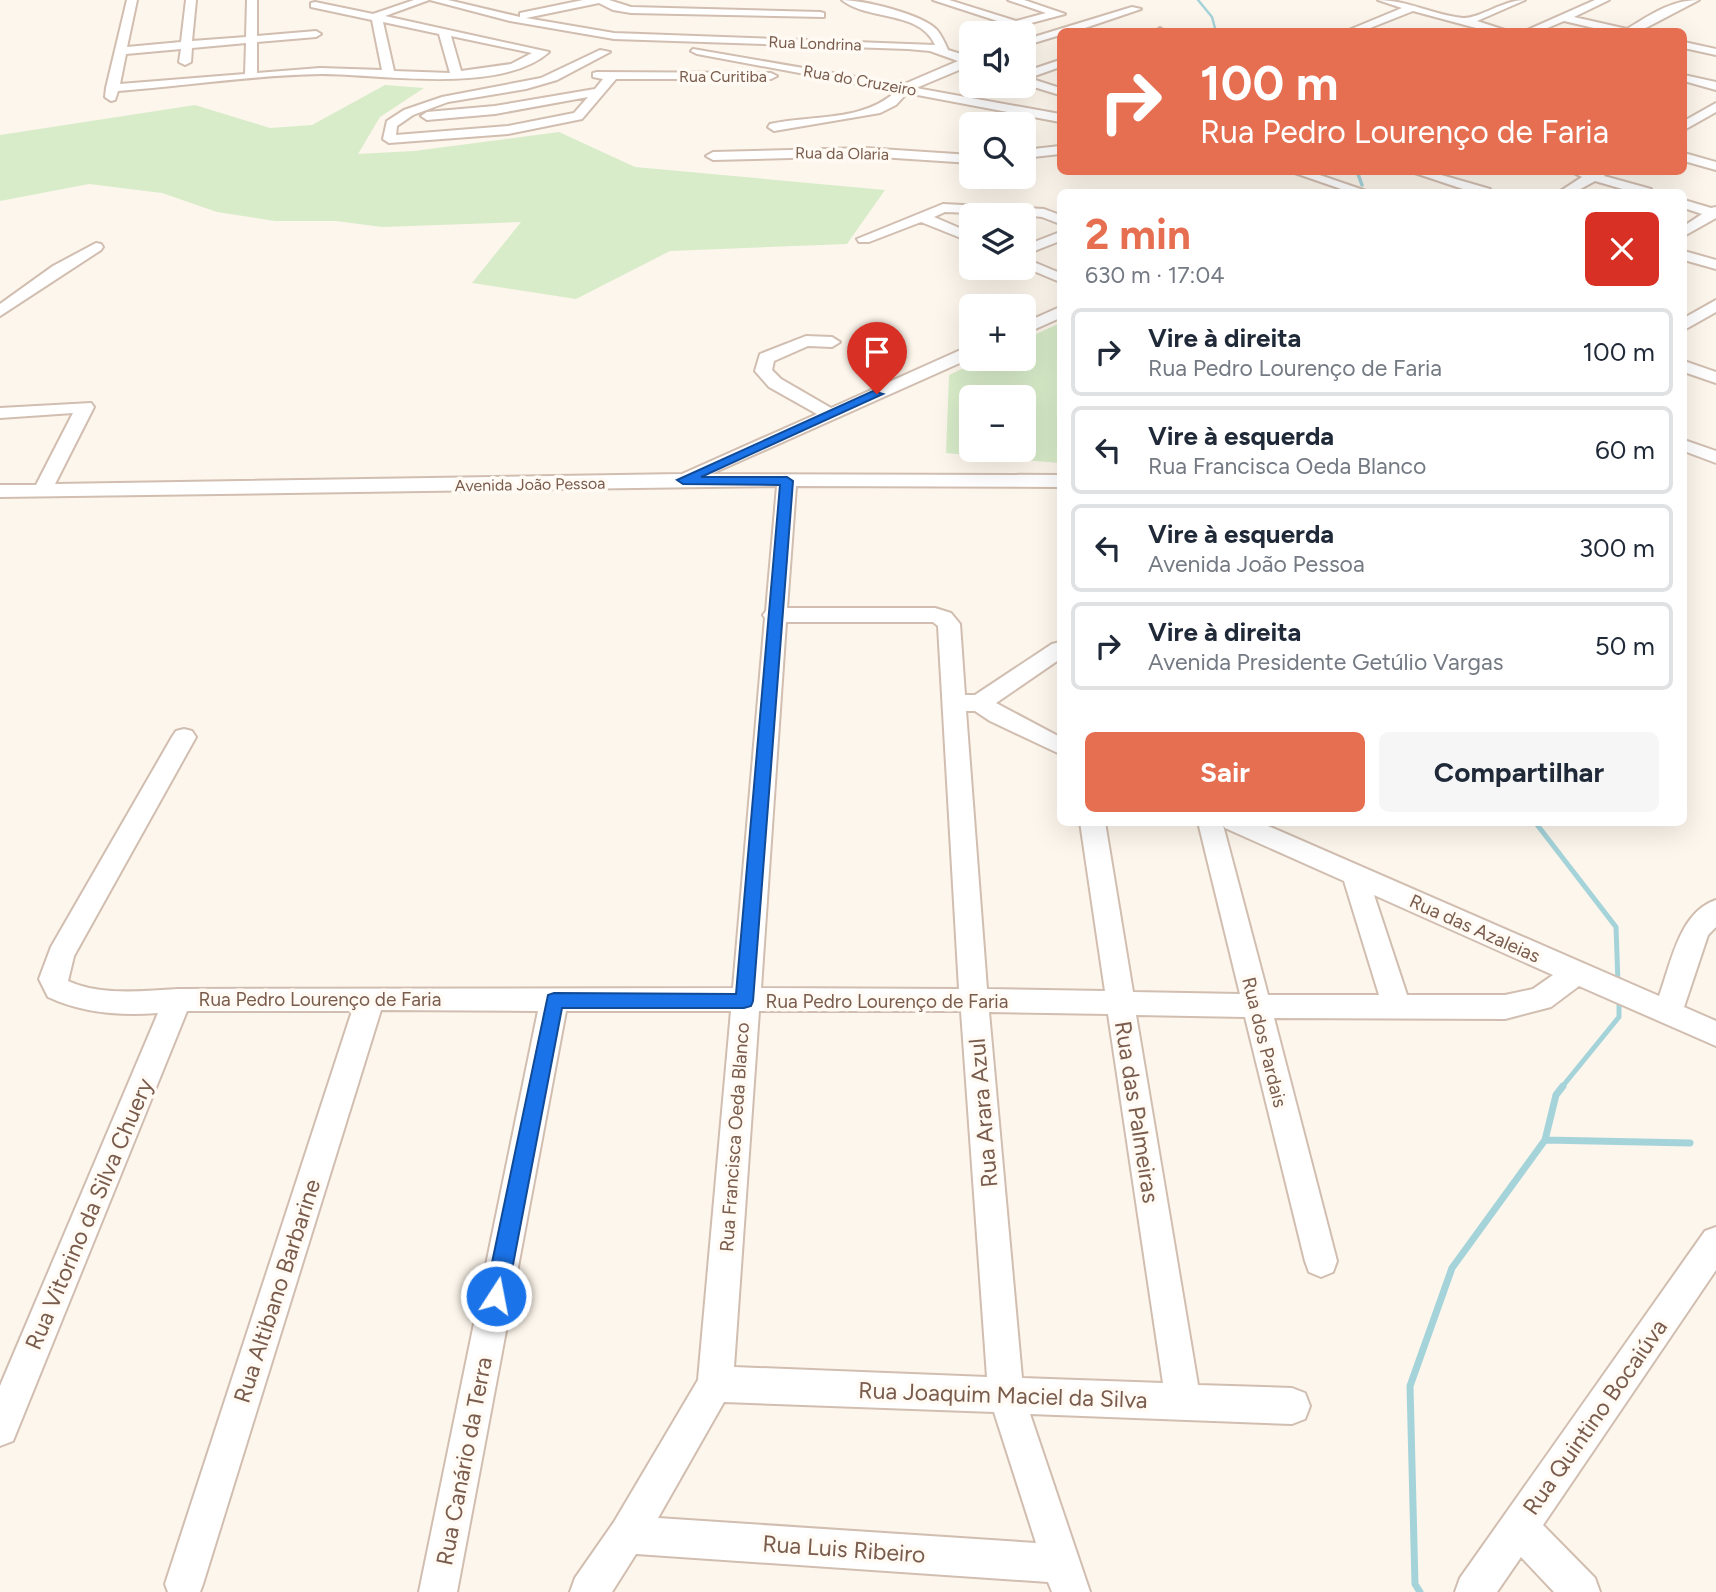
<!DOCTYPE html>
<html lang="pt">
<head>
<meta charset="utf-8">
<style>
  :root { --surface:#fff; --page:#f6f6f7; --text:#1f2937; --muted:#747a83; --line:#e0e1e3; --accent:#e76f51 }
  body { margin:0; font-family:Figtree,sans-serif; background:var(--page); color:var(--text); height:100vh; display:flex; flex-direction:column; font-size:26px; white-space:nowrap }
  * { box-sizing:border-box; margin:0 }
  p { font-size:23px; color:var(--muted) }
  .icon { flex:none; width:38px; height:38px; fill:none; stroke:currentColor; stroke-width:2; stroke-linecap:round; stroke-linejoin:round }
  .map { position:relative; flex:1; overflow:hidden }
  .side { position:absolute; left:1057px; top:189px; width:630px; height:637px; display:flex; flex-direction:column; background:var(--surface); border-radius:10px; box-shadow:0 7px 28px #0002 }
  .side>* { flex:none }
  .guide { position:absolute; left:1057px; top:28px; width:630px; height:147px; border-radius:10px; box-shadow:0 7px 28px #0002; background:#e76f51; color:#fff; overflow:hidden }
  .controls { position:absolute; left:959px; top:21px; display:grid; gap:14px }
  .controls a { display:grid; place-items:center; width:77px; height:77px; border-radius:10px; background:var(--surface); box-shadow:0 7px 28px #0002; font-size:35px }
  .pin { position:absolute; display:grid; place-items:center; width:60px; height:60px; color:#fff; margin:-72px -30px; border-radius:50% 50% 50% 0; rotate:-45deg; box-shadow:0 0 7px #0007 }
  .pin .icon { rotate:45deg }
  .me { position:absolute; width:77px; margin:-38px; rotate:11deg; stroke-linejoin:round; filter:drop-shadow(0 0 5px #0008) }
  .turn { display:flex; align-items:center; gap:24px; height:147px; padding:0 28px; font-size:32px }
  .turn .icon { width:91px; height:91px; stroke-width:2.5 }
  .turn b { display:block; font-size:49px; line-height:60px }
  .round { display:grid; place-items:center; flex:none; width:74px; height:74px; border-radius:10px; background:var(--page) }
  .summary { display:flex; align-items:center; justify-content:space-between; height:119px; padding:0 28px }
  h1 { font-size:42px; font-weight:700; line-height:52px; color:var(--accent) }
  .button { display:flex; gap:14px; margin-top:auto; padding:14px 28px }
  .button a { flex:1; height:80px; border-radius:10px; background:var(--accent); color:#fff; font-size:28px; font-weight:700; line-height:80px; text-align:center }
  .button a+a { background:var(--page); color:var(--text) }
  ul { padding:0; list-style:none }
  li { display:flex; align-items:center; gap:21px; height:88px; margin:0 14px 10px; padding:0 14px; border:4px solid var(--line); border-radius:10px }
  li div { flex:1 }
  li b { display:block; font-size:26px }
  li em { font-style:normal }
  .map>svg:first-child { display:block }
  .green { fill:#d8ecc9; fill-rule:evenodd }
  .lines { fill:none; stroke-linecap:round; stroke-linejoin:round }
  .stream-far3 { stroke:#a5d3da; stroke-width:2.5 }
  .stream-far2 { stroke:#a5d3da; stroke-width:3.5 }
  .stream-far1 { stroke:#a5d3da; stroke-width:5 }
  .stream { stroke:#a5d3da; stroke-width:7 }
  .minor-casing { stroke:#d1beb0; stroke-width:4 }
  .minor { fill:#fff; fill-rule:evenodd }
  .route { fill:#1a73e8; stroke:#114b97; stroke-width:2 }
  .labels { text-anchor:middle; stroke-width:7; stroke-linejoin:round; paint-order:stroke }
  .far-street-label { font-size:16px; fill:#7a5c4d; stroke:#fffaf3 }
  .street-label { font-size:19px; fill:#7a5c4d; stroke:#fffaf3 }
  .near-street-label { font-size:23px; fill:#7a5c4d; stroke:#fffaf3 }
</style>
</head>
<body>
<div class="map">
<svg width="1716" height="1592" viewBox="0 0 1716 1592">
  <rect width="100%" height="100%" fill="#fdf6ec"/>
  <path class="green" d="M385,85L424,88L380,117L358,154L414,151L559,132L635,167L885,190L847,244L670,251L576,299L472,283L521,222L382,227L336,221H275L217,212L162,193L89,184L0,201V135L195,105L270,128L312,125Z
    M1060,323V463L946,453L949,375L983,359H1024V340ZM971,397H1024V450H971Z"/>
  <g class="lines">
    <path class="stream-far3" d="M1198,0L1212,17L1216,32
      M1353,172L1359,175"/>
    <path class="stream-far2" d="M1358,174L1362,185"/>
    <path class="stream-far1" d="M1535,822L1616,927L1618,983
      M1562,1087L1619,1017V996"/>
    <path class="stream" d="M1545,1140L1690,1143
      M1420,1592L1415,1584L1410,1386L1452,1268L1545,1140L1556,1095L1563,1086"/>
    <defs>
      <path id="minor" d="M127,0H137L127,47L181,42L186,0H196L192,41L246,37L247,0H257V36L316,31L321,34L316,37L257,42V73L320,68L382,70L372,20L311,7V3L315,2L373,14L414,0H429L385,16L549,52C501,95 380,74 321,74C254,75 185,86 118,91L115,100L111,101L105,97L106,88ZM383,22L439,34L450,73L394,71ZM451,36L532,53L511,64L461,71ZM246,43L245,74L120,84L126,54L181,49L179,62L185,65L191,62L192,48Z
        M430,0H448L520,17V13L583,0H609L631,7L820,12L824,13V17L631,13L613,10L599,3L526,18L614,33L935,45C920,10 868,21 842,0C863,0 922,14 937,30C942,36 945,43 948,50L971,57V65L916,88L1060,114V122L907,93L896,105L880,113L774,131L768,127L770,124C810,115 865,122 896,91L697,54L691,51L693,49L902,85L958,61L930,51L908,49L614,39L510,21Z
        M933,0H949L1016,21L1046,13L1008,0H1024L1065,14L1016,27Z
        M1378,0C1408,0 1433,15 1463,18C1479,19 1503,0 1525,0L1477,21L1511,32H1491L1413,11L1360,32H1344L1402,8Z
        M1595,0H1609L1574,17L1627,29C1650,15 1671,0 1699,0L1638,32H1611L1564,21L1538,32H1523Z
        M1132,7L1141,9L1073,32H1060V35L1024,46V40Z
        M1160,28L1165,31L1154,32Z
        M1684,42L1716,49V55L1684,48Z
        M600,50L610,52L557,80L526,89L448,102L413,115L397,126L396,135L508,126L574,113L588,97L495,114L427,120L421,116L427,112L495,106L595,89L603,79L593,77V73L597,72L771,73L777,76L771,79H616L582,119L508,134L389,143L383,139L387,121L404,110L442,97L541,78Z
        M1060,60V67L1029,78L1060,88V95L1024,84V72Z
        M1684,75L1716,82V90L1684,81Z
        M1716,103V112L1684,130V121Z
        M1060,146V154L1024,158V150Z
        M865,148L971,155V163L865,156L713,160L706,156L713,152Z
        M1684,153L1716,162V170L1684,161Z
        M1292,172H1311L1369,192H1350Z
        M1412,172H1431L1490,189L1492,192H1472Z
        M1572,172H1607L1604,176L1651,189L1653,192H1633L1595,181L1575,192H1559L1582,177Z
        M1684,200L1711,208L1716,207V218L1684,236V226L1702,214L1684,208Z
        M943,204L1044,209L1060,215V224L1042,217L1024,215L945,212L934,217L971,233V242L921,222L869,242H859L857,239Z
        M1060,232V241L1024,255V246Z
        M96,243L101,244L103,247L101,250L0,316V304L53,266Z
        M1684,251L1716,260V269L1684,260Z
        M1024,258L1060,273V282L1024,267Z
        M1716,300V312L1684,330V318Z
        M1060,307V318L1024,334V323Z
        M806,336L832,337L840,342L832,347L808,346L774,361L772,370L781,379L831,408L965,348L971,347V358L711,474L1060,475V487L796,486L787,608H935L951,613L960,624L965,695H975L1052,644L1060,642V659L996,703L1060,737V754L990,721L975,711H966L987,989L1105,991L1080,822H1105L1133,992L1240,994L1198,822H1259L1659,996C1671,964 1679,912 1716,900V927L1708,935L1684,1007L1716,1021V1046L1579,986L1551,1007L1505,1019L1274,1018L1337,1261L1333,1272L1321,1277L1309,1272L1305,1261L1245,1017L1136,1015L1198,1385L1292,1388L1305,1393L1310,1406L1305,1419L1292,1424L1030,1414L1090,1592H1052L1048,1582L636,1554L612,1592H570L575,1578L614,1522L698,1380L731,1011H566L457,1592H419L538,1011L381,1010L203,1584L200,1592H168L165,1584L352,1011H187L13,1441L0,1446V1386L158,1013C121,1016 82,1013 48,997L39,979L51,947L172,737L176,731L184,729L192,731L196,737L74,956L68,981C100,996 143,991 178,989L733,988L765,618L763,615L766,611L777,486L0,497V485H36L73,413L0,418V408L91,403L94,407L55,484L682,474L817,414L769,387L755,371L760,354ZM786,622H933L938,626L959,989L761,988ZM1223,825L1225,828L1344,881L1379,995H1268ZM1374,895L1553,975L1533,989L1505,995H1407ZM759,1011H961L987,1377L734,1367ZM989,1012L1108,1014L1163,1383L1022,1378ZM724,1402L994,1412L1036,1543L658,1518Z
        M1684,361L1716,372V383L1684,372Z
        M1684,440L1716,451V463L1684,451Z
        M1716,1227V1270L1543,1525L1595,1578L1600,1592H1554L1521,1557L1497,1592H1455L1460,1578L1705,1231Z"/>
    </defs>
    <use href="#minor" class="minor-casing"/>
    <use href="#minor" class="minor"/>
  </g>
  <path class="route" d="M873,391L883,394L701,477H787L793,481L753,1001L751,1006L744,1008H562L507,1296L504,1303L496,1307L488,1303L485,1296L548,995L554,993L736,994L780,485L683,484L677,480Z"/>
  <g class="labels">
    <g class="far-street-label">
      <text transform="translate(815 43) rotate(2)" y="6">Rua Londrina</text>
      <text x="723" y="82">Rua Curitiba</text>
      <text transform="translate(860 80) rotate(10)" y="6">Rua do Cruzeiro</text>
      <text transform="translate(842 153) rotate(1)" y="6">Rua da Olaria</text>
      <text transform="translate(530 484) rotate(-1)" y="6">Avenida João Pessoa</text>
    </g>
    <g class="street-label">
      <text transform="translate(1475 928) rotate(24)" y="7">Rua das Azaleias</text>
      <text x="320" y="1006">Rua Pedro Lourenço de Faria</text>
      <text x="887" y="1008">Rua Pedro Lourenço de Faria</text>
      <text transform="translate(1265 1042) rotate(76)" y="7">Rua dos Pardais</text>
      <text transform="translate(734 1137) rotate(-86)" y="7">Rua Francisca Oeda Blanco</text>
    </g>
    <g class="near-street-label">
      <text transform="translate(1137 1112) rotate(81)" y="8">Rua das Palmeiras</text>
      <text transform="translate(983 1113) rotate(-95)" y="8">Rua Arara Azul</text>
      <text transform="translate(89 1214) rotate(-67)" y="8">Rua Vitorino da Silva Chuery</text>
      <text transform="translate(277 1291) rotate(-72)" y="8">Rua Altibano Barbarine</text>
      <text transform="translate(1003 1395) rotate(2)" y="8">Rua Joaquim Maciel da Silva</text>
      <text transform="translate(1595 1417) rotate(-55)" y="8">Rua Quintino Bocaiúva</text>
      <text transform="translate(464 1461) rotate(-79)" y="8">Rua Canário da Terra</text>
      <text transform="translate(844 1549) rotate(4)" y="8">Rua Luis Ribeiro</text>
    </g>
  </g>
</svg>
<div class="controls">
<a><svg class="icon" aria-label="sound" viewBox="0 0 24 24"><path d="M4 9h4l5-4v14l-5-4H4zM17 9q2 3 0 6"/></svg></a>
<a><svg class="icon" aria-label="search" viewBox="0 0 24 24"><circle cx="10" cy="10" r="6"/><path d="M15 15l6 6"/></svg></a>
<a><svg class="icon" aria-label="layers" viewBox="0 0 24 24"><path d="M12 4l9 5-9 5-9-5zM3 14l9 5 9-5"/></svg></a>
<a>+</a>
<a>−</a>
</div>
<div class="pin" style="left:877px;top:394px;background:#d93025"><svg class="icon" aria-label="arrive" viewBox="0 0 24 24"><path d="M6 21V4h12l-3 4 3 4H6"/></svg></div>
<svg class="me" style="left:496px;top:1296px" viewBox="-20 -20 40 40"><circle r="17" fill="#1a73e8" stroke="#fff" stroke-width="3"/><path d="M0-11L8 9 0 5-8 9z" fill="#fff"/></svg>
<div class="guide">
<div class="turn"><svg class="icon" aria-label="right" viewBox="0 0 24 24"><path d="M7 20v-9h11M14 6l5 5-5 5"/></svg><div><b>100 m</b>Rua Pedro Lourenço de Faria</div></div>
</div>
<section class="side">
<div class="summary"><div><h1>2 min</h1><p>630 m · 17:04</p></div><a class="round" style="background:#d93025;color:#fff"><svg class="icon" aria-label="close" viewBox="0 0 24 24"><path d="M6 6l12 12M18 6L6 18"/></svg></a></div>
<ul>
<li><svg class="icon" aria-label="right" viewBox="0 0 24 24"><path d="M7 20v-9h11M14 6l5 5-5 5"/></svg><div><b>Vire à direita</b><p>Rua Pedro Lourenço de Faria</p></div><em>100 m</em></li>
<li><svg class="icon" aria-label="left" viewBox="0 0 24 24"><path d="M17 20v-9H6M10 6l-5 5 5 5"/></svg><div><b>Vire à esquerda</b><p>Rua Francisca Oeda Blanco</p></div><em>60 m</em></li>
<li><svg class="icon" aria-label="left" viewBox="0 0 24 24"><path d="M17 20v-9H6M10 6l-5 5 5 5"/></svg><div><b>Vire à esquerda</b><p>Avenida João Pessoa</p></div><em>300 m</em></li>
<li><svg class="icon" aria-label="right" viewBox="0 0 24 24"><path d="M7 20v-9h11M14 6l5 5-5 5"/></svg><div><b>Vire à direita</b><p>Avenida Presidente Getúlio Vargas</p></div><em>50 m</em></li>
</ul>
<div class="button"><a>Sair</a><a>Compartilhar</a></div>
</section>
</div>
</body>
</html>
